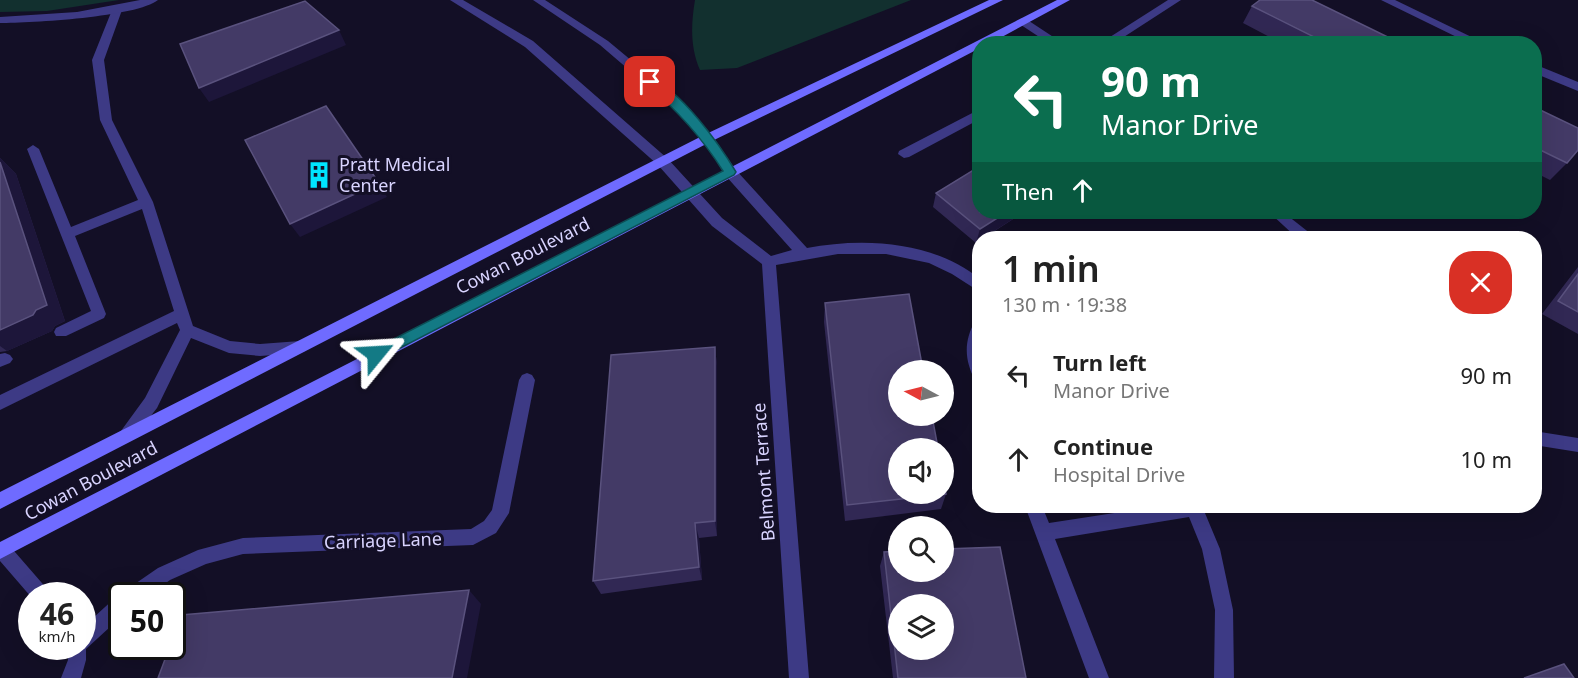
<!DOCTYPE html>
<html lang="en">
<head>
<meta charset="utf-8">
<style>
  :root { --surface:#fff; --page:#f6f6f6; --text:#222; --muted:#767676 }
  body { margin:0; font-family:"Noto Sans",sans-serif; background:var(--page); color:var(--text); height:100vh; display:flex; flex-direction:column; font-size:22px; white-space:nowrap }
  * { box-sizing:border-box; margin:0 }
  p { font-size:20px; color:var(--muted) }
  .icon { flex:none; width:33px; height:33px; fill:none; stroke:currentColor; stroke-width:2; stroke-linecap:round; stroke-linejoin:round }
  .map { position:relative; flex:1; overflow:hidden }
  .details { position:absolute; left:972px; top:231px; width:570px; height:282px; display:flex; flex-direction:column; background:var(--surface); border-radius:24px; box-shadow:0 6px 24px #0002 }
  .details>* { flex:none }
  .guide { position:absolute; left:972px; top:36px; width:570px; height:183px; border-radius:24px; box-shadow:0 6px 24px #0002; background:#0b6e4f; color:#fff; overflow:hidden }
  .needle { width:39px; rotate:277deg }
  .fabs { position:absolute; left:888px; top:360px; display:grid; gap:12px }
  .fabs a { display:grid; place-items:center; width:66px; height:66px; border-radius:50%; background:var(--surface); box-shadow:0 6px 24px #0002; font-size:30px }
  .speed { position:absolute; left:18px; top:582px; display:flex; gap:12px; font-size:30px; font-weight:700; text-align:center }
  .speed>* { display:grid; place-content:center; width:78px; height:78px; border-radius:50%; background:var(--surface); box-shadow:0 6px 24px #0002; line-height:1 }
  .speed small { font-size:15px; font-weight:400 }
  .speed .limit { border:3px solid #111; border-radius:9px; background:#fff; color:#111 }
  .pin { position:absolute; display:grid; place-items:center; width:51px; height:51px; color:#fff; margin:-26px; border-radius:12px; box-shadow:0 3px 9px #0006 }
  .me { position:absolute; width:66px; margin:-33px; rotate:63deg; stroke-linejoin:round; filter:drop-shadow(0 0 4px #0008) }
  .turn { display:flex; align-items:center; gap:21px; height:126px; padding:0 30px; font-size:27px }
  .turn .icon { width:78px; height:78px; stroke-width:2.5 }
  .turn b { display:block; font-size:42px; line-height:51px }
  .then { display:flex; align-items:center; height:57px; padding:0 30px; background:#0003; gap:12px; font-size:22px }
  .round { display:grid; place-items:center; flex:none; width:63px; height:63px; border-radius:24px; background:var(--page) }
  .headline { display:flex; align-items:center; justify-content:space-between; height:102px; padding:0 30px }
  h1 { font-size:36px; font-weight:600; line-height:45px }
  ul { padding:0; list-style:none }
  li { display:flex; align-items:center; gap:18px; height:84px; padding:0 30px }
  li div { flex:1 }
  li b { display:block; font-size:22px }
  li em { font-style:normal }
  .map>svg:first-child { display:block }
  .green { fill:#12302f }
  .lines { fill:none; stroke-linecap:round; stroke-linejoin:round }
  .service { fill:#3d3a85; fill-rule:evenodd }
  .minor { fill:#3d3a85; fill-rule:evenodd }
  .tertiary { fill:#3d3a85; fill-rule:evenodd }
  .secondary { fill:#6f6bff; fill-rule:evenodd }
  .wall { fill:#312854 }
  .shaded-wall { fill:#1d163a }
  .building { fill:#433a66; stroke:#5a527e; stroke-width:1.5; fill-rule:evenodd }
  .route { fill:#137a85; stroke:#0c4f56; stroke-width:1.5 }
  .labels { text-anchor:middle; stroke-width:6; stroke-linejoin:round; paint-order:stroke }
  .poi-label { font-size:18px; fill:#d9d4ff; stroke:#130f26; text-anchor:start }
  .street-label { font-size:18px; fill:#d9d4ff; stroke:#130f26 }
</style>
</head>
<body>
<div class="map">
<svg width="1578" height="678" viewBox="0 0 1578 678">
  <rect width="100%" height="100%" fill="#130f26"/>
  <path class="green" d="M0,0H119L47,11L0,12Z
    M695,0H911L737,68L700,70C690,47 691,24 695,0Z"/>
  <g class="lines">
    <path class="service" d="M1168,0H1181L1113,44H1099Z
      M1381,0H1395L1486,44H1471Z
      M117,7L122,10L104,60L112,120L153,202L193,326L230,341L260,344L300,341L305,343L308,347L305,351L300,353L260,356L229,353L191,338L157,408L132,440L126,442L120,440L118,435L145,398L180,330L177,323L0,410V395L174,311L142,209L75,236L106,314L104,318L66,336H56L54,332L56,328L91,311L27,149L33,145L39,149L71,227L138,200L100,120L92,60L112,10Z
      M1534,64L1578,82V91L1534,73Z
      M980,109V119L909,157L904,158L898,154L899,151Z
      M5,353L10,355L13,359L10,363L0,367V354Z"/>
    <path class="minor" d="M140,0H158C137,17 31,23 0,23V17L77,12Z
      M1022,18L1026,19L1064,44H1050L1018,23L1016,21Z
      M708,134L712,135L735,169L807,248C864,237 933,241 980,279V292L952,274L929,263L886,254H838L776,265L809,678H789L762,264L712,226L658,165L657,162L658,159H668L722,218L771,256L792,250L725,175L702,138Z
      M1269,212H1283L1311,234L1313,238H1297Z
      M980,319V381L975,380C964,359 964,341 975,321Z
      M527,373L532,375L535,380L509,513L496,533L473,545L243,554L206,564L170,580L148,596H122V616L86,649V660L81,678H61L68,660V646H82V628L116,597L124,595L126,590L158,568L198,550L243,538L471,529L484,521L492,510L519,380L522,375Z
      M1534,431L1578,438V452L1534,445Z
      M1025,506H1042L1049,523L1160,506H1202L1220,549L1233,610L1234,678H1214L1215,610L1202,549L1189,517L1055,539L1109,678H1089Z
      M0,542L8,544L48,590L51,596H32V598L0,561Z"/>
    <path class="tertiary" d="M450,0H463L533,41L668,159L669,162L668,165H658L525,47Z
      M533,0H545L608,41L685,105L712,135L714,138L712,141H704L677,111L600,45Z"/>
    <path class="secondary" d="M989,0H1003L712,141L0,509V492L704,135Z
      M1057,0H1070L989,44H980V48L0,559V542Z"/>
  </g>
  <path class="wall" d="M1252,6L1402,44H1283L1243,23Z
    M1534,107L1567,163L1550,180L1534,172Z
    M0,158L16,174L65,321L55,326L52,331L7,351L0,352Z
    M936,193L1024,212L976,243L933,207Z
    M1578,267V334L1542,314Z
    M825,303L946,494L941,509L845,521L824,322Z
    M715,347L717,366V536L699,538L702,580L601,594L593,581Z
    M884,552L1026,678H893L880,566Z"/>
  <path class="shaded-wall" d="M339,30L346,45L209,102L199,88Z
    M0,158L16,174L65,321L55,326L52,331L7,351L0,346Z
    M379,183L387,197L300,237L290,224Z
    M1007,212H1024L983,238H980V241L976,243L980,229Z
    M715,347L717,366V536L715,521Z
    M695,523L699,538L702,580L699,567Z
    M469,590L481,604L467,678H452Z"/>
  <path class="building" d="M1260,0H1312L1402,44H1328L1252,6Z
    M305,1L339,30L199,88L180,44Z
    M326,106L379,183L290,224L245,140Z
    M1534,107L1578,128V150L1567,163L1534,147Z
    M0,162L47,305L36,310L33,315L0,330Z
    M980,166V212H1007L980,229L936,193Z
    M1578,274V312L1558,301Z
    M909,294L923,370H898V416H932L938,448H898V494H944V479L946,494L847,505L825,303Z
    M715,347V521L695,523L699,567L593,581L611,355Z
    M1000,547L1026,678H898L884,552L898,551V572H944V549ZM898,604H944V650H898Z
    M469,590L452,678H158L170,646H172V639L181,615Z
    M1564,664L1574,678H1524Z"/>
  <path class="route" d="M650,78C680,89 720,145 736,172L734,175L381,358H372L370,354L372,350L723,171C701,136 677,110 646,84L645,82Z"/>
  <defs>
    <symbol id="building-bare" viewBox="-9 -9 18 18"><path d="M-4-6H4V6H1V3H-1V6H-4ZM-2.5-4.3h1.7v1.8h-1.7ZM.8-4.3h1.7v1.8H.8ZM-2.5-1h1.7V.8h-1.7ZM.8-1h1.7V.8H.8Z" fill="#00e5ff" stroke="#130f26" stroke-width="2.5" paint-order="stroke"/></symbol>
  </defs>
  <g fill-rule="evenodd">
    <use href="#building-bare" x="300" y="156" width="38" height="38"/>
  </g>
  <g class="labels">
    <g class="poi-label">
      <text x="339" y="171">Pratt Medical<tspan x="339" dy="21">Center</tspan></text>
    </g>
    <g class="street-label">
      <text transform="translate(523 256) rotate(-27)" y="6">Cowan Boulevard</text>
      <text transform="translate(764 472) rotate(-94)" y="6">Belmont Terrace</text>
      <text transform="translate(91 481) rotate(-28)" y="6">Cowan Boulevard</text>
      <text transform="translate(383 541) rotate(-2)" y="6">Carriage Lane</text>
    </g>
  </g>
</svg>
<div class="fabs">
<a><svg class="needle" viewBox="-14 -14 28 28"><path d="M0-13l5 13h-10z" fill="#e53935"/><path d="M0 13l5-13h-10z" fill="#767676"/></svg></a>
<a><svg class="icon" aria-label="sound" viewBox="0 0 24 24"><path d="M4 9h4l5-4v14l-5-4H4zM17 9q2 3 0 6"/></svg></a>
<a><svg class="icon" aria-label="search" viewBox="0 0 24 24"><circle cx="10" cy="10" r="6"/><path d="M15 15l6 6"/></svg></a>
<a><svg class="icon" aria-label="layers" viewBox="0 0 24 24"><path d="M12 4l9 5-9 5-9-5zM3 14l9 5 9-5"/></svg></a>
</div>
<div class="speed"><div>46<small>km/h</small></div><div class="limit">50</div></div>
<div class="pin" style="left:650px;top:82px;background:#d93025"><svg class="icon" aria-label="arrive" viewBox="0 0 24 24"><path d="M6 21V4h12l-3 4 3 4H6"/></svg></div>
<svg class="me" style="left:376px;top:354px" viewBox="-20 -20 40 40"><path d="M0-17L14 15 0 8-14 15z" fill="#137a85" stroke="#fff" stroke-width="4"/></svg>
<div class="guide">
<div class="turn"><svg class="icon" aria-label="left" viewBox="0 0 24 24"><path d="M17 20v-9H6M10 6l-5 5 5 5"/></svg><div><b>90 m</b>Manor Drive</div></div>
<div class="then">Then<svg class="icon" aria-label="ahead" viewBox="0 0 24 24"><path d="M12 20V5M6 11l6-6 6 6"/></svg></div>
</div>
<section class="details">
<div class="headline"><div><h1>1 min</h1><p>130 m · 19:38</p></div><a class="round" style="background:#d93025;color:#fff"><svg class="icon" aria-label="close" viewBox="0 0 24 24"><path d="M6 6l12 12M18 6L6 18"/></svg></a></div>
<ul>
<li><svg class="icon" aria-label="left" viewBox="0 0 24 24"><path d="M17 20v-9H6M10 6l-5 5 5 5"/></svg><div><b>Turn left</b><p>Manor Drive</p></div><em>90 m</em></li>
<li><svg class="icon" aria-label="ahead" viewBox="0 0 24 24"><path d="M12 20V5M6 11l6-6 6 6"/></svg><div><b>Continue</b><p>Hospital Drive</p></div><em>10 m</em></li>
</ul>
</section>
</div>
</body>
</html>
